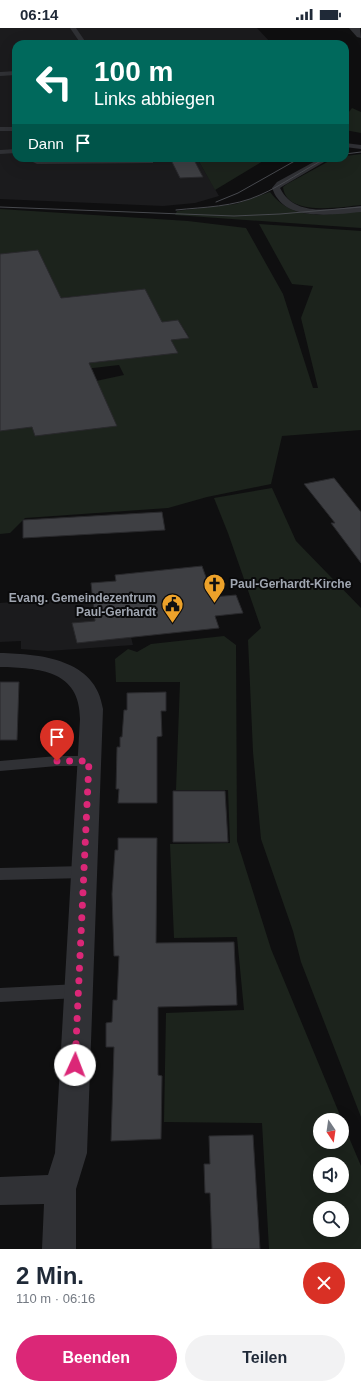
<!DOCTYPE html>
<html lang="de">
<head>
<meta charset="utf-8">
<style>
  :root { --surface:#fff; --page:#f2f2f3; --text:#1f2937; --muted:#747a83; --accent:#db2777 }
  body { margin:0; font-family:Arial,sans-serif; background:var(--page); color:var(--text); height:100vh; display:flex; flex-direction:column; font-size:15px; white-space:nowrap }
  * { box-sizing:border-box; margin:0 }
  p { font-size:13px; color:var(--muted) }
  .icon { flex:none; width:22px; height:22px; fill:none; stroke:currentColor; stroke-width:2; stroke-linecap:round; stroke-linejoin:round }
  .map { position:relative; height:1221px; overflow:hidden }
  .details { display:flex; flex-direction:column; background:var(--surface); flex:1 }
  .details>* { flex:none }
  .guide { position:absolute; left:12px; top:12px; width:337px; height:122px; border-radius:12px; box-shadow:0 4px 16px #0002; background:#00695c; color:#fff; overflow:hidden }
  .needle { width:26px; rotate:167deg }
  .fabs { position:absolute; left:313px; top:1085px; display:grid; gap:8px }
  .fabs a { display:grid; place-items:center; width:36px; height:36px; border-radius:50%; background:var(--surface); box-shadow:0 4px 16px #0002; font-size:20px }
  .pin { position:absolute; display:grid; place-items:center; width:34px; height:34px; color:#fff; margin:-41px -17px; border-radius:50% 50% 50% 0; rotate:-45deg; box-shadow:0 0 4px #0007 }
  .pin .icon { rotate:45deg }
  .me { position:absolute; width:44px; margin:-22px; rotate:2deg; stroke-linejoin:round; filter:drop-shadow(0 0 3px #0008) }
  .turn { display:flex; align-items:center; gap:14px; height:84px; padding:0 16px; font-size:18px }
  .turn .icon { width:52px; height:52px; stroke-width:2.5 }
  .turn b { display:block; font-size:28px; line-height:34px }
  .then { display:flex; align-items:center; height:38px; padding:0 16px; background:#0003; gap:8px; font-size:15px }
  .round { display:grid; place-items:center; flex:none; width:42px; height:42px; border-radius:21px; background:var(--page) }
  .head { display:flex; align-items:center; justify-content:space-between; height:68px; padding:0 16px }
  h1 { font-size:24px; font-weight:600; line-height:30px }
  .cta { display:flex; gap:8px; margin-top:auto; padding:8px 16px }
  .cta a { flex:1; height:46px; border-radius:24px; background:var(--accent); color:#fff; font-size:16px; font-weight:600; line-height:46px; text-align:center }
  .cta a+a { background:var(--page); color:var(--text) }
  .status { display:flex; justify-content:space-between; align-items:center; height:28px; padding:0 20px; background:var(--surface); direction:ltr }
  .status svg { height:11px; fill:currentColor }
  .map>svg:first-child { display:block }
  .built { fill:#1b1b1d }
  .green { fill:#1c231c; fill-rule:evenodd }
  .building { fill:#3e3f43; stroke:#29292c }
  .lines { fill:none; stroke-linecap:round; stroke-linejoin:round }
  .service { fill:#303135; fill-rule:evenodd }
  .minor { fill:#303135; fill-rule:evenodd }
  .tram { stroke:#47494e; stroke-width:1 }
  .route { stroke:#db2777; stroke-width:7; stroke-dasharray:0 12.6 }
  .labels { text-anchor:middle; stroke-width:4; stroke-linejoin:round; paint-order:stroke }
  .poi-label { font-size:12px; font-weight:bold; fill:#a0a6b1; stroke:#0a0a0b; text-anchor:start }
</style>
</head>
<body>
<div class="status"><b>06:14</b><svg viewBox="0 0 49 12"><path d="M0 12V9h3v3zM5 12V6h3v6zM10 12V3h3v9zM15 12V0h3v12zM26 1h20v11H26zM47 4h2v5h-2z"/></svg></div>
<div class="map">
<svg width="361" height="1221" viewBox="0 0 361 1221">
  <rect width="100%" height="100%" fill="#0f0f10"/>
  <path class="built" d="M0,0H257L272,16H16V130H197L219,168L195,175L163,178L0,171Z
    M120,566L133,617L48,623L21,621V613L0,614V575Z"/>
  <path class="green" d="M352,80L361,84V105L345,102V89Z
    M361,126V177C341,179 286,189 283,159L287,156L331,132L345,130V128Z
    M197,130H268L215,162Z
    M270,164C294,195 327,186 361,183V200L175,187L177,183L236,176Z
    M0,181L188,193L246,200L283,266L313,360H318L301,290L313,258L292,256L259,196L361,203V402L282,408L271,456L207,469L168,480L25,490L10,505L0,506V403L32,399L35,408L117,398L96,353L124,347L119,337L76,342L74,337L177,325L171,312L189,309L178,292L162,294L145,261L48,271L54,255L38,222L0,226Z
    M272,460L296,513L361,580V1089L301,934L293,903L261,811L253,724L248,612L261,600L228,505L214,470Z
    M224,608L236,617L237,813L271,921L342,1092H320V1114H342V1093L361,1138V1221H269L262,1095L164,1094L166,985L244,982L237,909L174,910L170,816L230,815L228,762H176L180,654H116L115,631L128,621L137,624L151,616ZM320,1136H342V1158H320ZM320,1180H342V1202H320Z"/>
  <path class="building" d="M170,130H193L203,149L180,150Z
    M38,222L61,270L145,261L162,294L178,292L189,310L171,312L178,325L89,335L117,398L35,408L32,399L0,403V226Z
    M334,450L361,484V535L331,495H335L304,456Z
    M162,484L165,502L23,510V492Z
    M202,538L213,569L236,567L243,585L215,588L219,600L77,615L72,595L95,593L91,555L116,553L115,547Z
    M0,654H19L17,712H0Z
    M166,664V683H161L162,708L157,709V775H118L119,761H116L117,719H120V709H122L124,682H127V665Z
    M173,763H225L228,814H173Z
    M118,810H157L156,915L234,914L237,977L158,979V1047L162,1048L161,1111L111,1113L114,1019H106V995L112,994L113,972H117L119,928H114L112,866L115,822H118Z
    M253,1107L260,1221H212L210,1165H205L204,1136H210L209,1108Z"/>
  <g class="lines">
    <path class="service" d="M70,0H76L87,16H81Z
      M16,43V47L0,48V44Z
      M0,99H16V103H0Z
      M345,115L361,117V121L345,119Z
      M16,121V125L0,126V122Z
      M321,130H331L283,158L280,160C295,190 333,181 361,178V184C338,186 294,193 278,171C275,168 274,164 272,160L277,154Z
      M150,131H153V135L37,136L33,134L37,132Z
      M57,728H89L94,730L96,733L94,736L89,738H57L0,743V733Z
      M85,838L90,840L93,844L90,848L85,850L0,852V840Z
      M78,956L84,958L86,963L84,968L78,970L0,974V960Z"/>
    <path class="minor" d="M349,0H360L361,10L357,9Z
      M0,625C41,626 96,631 103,681L87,1125L76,1161V1221H42L44,1176L0,1177V1149L48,1147L55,1125L80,691C80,642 39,640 0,639Z"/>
    <path class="tram" d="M345,126L361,124
      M216,174L238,165L300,130
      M0,179L234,188L280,186L361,179
      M176,182C204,179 234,179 260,167C283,157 304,141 327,130"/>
  </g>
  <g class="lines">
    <path class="route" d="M57,733H89L75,1037"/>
  </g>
  <defs>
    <symbol id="church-pin" viewBox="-11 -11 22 30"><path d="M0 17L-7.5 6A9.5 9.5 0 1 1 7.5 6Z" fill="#eda22a" stroke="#0a0a0b"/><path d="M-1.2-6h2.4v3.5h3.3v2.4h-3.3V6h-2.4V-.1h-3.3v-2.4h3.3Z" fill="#111"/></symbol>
    <symbol id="civic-pin" viewBox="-11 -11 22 30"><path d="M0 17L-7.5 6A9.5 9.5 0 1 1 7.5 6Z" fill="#eda22a" stroke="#0a0a0b"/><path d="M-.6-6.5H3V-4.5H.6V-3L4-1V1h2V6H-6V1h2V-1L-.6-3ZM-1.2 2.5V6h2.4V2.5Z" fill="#111"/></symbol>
  </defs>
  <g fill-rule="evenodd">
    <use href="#church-pin" x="202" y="544" width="25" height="34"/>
    <use href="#civic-pin" x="160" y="564" width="25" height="34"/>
  </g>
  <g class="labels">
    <g class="poi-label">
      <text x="230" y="560">Paul-Gerhardt-Kirche</text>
      <text x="156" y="574" text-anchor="end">Evang. Gemeindezentrum<tspan x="156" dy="14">Paul-Gerhardt</tspan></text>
    </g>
  </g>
</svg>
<div class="fabs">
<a><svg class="needle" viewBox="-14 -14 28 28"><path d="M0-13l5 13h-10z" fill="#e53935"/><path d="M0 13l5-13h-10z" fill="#747a83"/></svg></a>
<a><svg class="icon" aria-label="sound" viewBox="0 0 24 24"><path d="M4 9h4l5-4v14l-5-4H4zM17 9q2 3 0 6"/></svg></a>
<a><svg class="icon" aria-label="search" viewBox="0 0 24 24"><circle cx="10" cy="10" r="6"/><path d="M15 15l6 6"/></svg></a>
</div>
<div class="pin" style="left:57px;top:733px;background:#d93025"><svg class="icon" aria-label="arrive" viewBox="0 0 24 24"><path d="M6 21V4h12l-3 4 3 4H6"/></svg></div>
<svg class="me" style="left:75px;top:1037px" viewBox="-20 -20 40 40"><circle r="19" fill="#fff"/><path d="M0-13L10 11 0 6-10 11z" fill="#db2777"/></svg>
<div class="guide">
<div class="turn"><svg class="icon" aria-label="left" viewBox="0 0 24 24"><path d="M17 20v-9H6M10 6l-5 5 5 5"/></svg><div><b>100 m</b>Links abbiegen</div></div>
<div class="then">Dann<svg class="icon" aria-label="arrive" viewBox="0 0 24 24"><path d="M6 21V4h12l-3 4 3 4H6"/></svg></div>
</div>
</div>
<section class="details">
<div class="head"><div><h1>2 Min.</h1><p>110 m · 06:16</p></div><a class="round" style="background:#d93025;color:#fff"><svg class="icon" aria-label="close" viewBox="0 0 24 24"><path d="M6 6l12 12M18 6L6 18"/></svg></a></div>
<div class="cta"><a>Beenden</a><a>Teilen</a></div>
</section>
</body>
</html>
